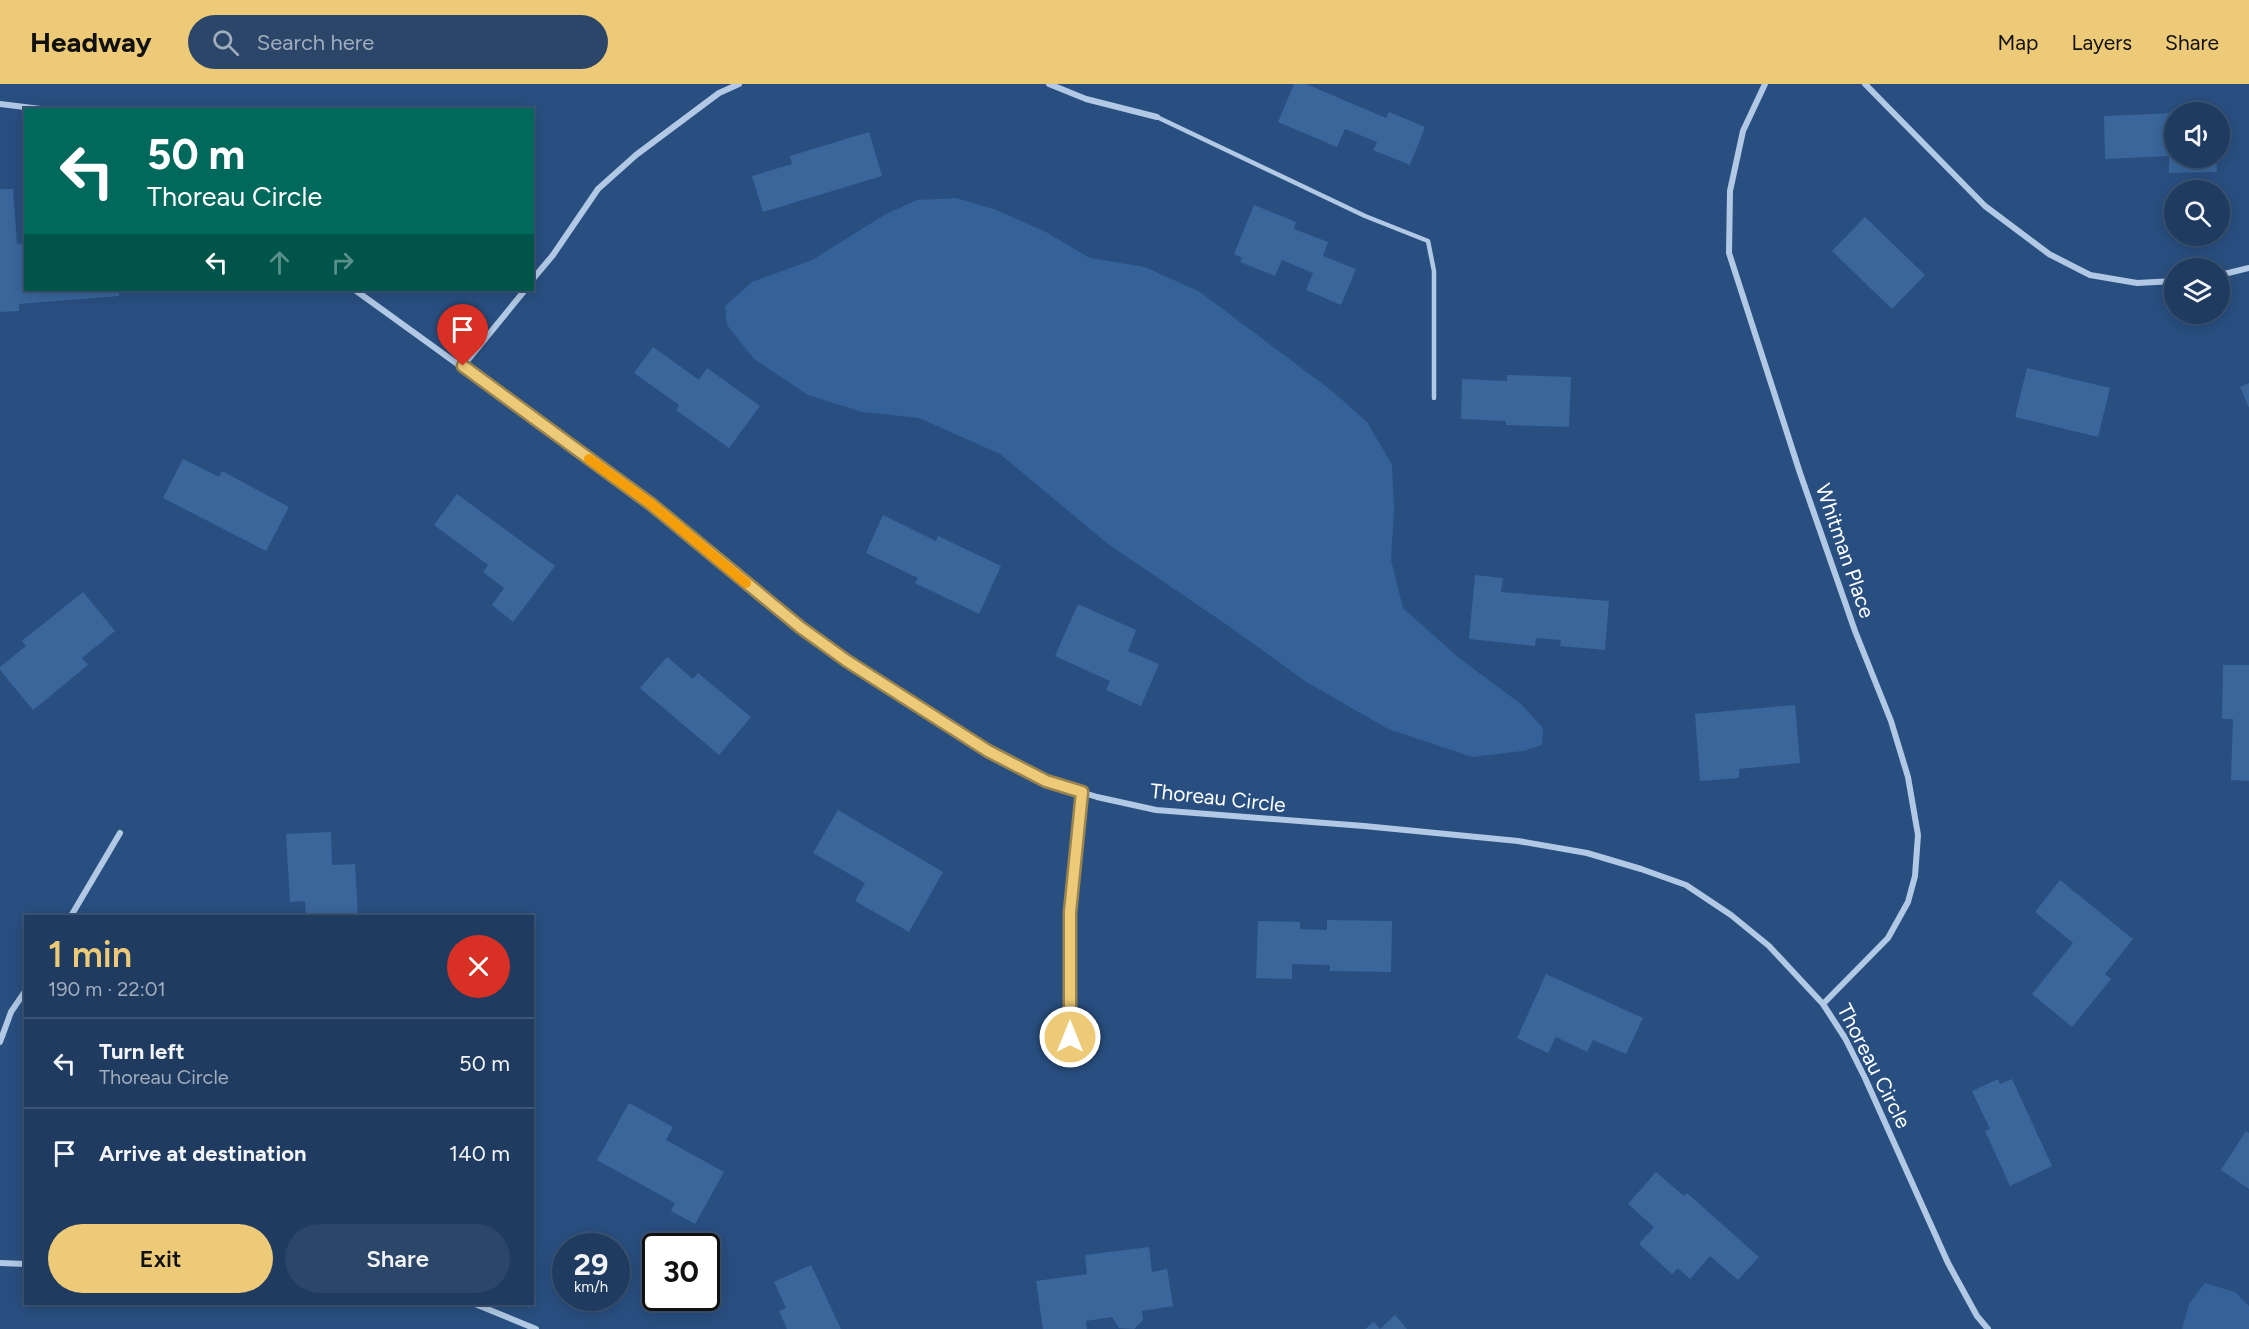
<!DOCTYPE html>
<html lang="en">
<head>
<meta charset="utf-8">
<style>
  :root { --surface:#1f3b60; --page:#2c4669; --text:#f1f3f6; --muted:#a1adbd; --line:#3c5575; --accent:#ecca78 }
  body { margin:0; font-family:Figtree,sans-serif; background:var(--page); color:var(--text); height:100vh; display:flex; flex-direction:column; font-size:22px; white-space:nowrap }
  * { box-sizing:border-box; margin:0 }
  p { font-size:20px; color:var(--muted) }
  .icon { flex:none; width:33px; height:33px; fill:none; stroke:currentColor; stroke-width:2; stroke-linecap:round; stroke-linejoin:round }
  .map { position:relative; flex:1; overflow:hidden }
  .panel { position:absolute; left:24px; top:831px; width:510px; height:390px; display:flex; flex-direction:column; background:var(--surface); border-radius:0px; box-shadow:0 3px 15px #0003,0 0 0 2px var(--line) }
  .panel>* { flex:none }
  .banner { position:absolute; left:24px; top:24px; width:510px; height:183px; border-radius:0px; box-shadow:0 3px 15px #0003,0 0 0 2px var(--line); background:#00695c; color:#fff; overflow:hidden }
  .fabs { position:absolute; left:2164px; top:18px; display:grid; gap:12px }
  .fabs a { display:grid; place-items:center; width:66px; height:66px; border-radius:50%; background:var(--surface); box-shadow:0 3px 15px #0003,0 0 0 2px var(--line); font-size:30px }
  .speed { position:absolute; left:552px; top:1149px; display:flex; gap:12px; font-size:30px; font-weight:700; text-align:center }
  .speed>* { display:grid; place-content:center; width:78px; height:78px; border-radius:50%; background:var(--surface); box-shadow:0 3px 15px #0003,0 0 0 2px var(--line); line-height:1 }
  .speed small { font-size:15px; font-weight:400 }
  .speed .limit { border:3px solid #111; border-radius:9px; background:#fff; color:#111 }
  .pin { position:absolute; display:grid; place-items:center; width:51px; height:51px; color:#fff; margin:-62px -26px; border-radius:50% 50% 50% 0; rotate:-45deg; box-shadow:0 0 6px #0007 }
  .pin .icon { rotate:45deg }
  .me { position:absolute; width:66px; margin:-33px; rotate:0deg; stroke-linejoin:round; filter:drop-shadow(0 0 4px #0008) }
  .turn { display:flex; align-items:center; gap:21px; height:126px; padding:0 24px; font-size:27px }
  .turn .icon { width:78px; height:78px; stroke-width:2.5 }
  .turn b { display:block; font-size:42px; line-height:51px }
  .lanes { display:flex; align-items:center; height:57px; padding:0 24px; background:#0003; justify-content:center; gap:30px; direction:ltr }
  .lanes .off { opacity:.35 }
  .round { display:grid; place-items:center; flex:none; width:63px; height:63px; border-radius:32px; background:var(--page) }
  .summary { display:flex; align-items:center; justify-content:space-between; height:102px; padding:0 24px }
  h1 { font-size:36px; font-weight:600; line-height:45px; color:var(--accent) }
  .cta { display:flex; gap:12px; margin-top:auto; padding:12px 24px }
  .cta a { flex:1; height:69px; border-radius:36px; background:var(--accent); color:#111; font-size:24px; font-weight:600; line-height:69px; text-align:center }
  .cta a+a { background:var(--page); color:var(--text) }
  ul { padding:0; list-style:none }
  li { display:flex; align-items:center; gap:18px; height:90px; padding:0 24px; border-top:2px solid var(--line) }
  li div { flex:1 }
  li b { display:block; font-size:22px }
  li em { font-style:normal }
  header { display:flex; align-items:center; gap:36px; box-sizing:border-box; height:84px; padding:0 30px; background:var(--accent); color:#111 }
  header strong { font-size:28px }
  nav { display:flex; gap:33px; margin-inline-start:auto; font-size:21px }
  .search { width:420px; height:54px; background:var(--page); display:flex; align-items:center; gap:15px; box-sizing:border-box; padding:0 21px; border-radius:33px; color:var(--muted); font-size:22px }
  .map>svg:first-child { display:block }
  .green { fill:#346197 }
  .building { fill:#3a669c }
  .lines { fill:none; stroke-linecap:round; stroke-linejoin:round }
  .service { stroke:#b1c9e5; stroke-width:4.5 }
  .minor { stroke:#b1c9e5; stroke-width:6 }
  .route-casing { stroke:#99834e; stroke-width:15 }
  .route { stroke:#ecca78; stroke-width:10 }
  .slow { stroke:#f59e0b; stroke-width:10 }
  .labels { text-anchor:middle; stroke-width:6; stroke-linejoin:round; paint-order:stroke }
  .street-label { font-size:21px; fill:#fff; stroke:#294f80 }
</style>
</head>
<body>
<header>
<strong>Headway</strong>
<div class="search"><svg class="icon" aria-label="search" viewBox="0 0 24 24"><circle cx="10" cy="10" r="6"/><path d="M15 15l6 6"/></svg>Search here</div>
<nav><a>Map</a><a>Layers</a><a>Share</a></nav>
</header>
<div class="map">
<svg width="2249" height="1245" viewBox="0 0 2249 1245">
  <rect width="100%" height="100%" fill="#294f80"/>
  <path class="green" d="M956,114L994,125L1046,148L1090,174L1145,183L1200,208L1332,307L1367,338L1392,381L1394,425L1391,476L1403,524L1459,574L1521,620L1543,644L1542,661L1523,667L1472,673L1388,645L1305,597L1230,543L1108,460L1000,370L919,334L862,328L808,311L754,275L727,241L725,222L752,198L812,176L886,130L917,116Z
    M2205,1199L2235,1208L2249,1222V1245H2182L2189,1220Z"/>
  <path class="building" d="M1294,0H1306L1386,34L1389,28L1425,43L1410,81L1373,66L1377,58L1345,45L1337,63L1278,38Z
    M2175,29V74H2216L2217,88L2169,89V72L2105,75L2104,32Z
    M869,48L882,92L763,128L752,92L792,80L790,72Z
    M0,105H13L17,160L26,159V206H119V212L19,220V227L0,228Z
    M1254,121L1296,138L1294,145L1328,158L1323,172L1356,185L1341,221L1306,206L1313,189L1282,176L1275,192L1240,178L1242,174L1234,170Z
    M1865,133L1925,191L1892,225L1832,167Z
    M653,263L699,296L707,284L760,322L729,364L676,326L679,321L634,289Z
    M2027,284L2110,304L2098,353L2015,333Z
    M1507,291L1571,293L1569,343L1506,341V337L1461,335L1462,295L1507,297Z
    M2249,299V324L2240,303Z
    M183,375L219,393L222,387L289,423L266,467L163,414Z
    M457,410L555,482L513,538L492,521L504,504L483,488L488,481L434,441Z
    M883,431L936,457L938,452L1001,482L979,530L915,499L918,494L866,469Z
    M1475,491L1503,494L1501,508L1609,517L1605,566L1560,562L1561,556L1536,554L1535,562L1469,555Z
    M83,508L115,547L82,574L88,581L33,626L0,586V583L26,562L22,557Z
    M1078,520L1136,546L1128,567L1159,580L1141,622L1106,606L1110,597L1055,572Z
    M667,573L693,595L698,589L751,633L719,671L640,604Z
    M2223,581H2249V697L2231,696L2233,635H2222Z
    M1795,621L1800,679L1739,685V694L1700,697L1695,630Z
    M838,726L943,788L909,848L855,817L865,799L813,769Z
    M331,748L332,781L355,780L358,832H306L305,817L290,818L286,750Z
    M2060,796L2133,855L2105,890L2111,895L2072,943L2032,910L2073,859L2035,828Z
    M1327,836L1392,837L1391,888L1330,887V881L1292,880V895L1256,894L1258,837L1300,838V845L1327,846Z
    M1546,890L1643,934L1626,970L1593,956L1587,968L1556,953L1548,969L1517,954Z
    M1998,995L2000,1000L2012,995L2052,1082L2010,1102L1985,1047L1990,1045L1972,1007Z
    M629,1019L673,1043L666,1056L724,1088L695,1140L671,1127L675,1119L597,1076Z
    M2246,1047L2249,1049V1105L2221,1086Z
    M1656,1088L1684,1112L1687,1109L1759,1173L1738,1196L1710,1172L1690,1195L1678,1184L1672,1190L1639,1160L1654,1143L1628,1120Z
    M1149,1163L1152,1188L1167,1185L1173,1222L1142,1227L1143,1236L1134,1245L1119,1244L1112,1233L1086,1237L1087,1245H1043L1036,1197L1087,1190L1085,1171Z
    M811,1181L841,1245H787L779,1227L786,1224L774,1198Z
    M1395,1231L1407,1245H1365L1374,1238L1380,1245Z"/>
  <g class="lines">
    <path class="service" d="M1157,33L1365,132L1428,157L1434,187V314"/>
    <path class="minor" d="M1049,0L1086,15L1157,33
      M1765,0L1743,47L1730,107L1729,169L1800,389L1855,547L1891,637L1908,693L1918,751L1915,792L1908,818L1888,854L1823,920
      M1865,0L1985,122L2049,170L2090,191L2137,199L2175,197
      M0,20L49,26
      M2220,191L2249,184
      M532,196L553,171L598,105L636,71L719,9L739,0
      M355,206L651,420L800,543L847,577L988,667L1046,697L1097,713L1156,726L1364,742L1518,757L1587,769L1641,785L1686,801L1731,831L1769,862L1823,920L1845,954L1865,994L1948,1179L1977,1232L1988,1245
      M463,282L525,206
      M71,832L120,749
      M1070,953V828L1082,708
      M0,958L11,928L26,906
      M0,1179L26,1180
      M475,1220L536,1245"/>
  </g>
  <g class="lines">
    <defs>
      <path id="route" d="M463,282L651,420L800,543L847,577L988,667L1046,697L1082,708L1070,828V953"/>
    </defs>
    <use href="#route" class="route-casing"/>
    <use href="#route" class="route"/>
    <path class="slow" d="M589,375L651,420L746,499"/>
  </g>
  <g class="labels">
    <g class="street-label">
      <text transform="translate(1845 467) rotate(71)" y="7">Whitman Place</text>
      <text transform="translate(1218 714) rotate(6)" y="7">Thoreau Circle</text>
      <text transform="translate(1874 982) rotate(63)" y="7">Thoreau Circle</text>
    </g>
  </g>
</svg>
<div class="fabs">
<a><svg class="icon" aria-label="sound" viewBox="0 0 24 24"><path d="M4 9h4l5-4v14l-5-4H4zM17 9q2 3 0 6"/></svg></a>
<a><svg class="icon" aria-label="search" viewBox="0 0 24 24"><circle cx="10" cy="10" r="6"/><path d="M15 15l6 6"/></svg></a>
<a><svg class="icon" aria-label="layers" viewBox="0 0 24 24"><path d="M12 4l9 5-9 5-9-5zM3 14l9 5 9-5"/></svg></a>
</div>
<div class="speed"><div>29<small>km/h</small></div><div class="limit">30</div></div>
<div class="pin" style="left:463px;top:282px;background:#d93025"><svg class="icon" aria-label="arrive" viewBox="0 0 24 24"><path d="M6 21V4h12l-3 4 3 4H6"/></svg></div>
<svg class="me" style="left:1070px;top:953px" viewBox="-20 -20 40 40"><circle r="17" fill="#ecca78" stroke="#fff" stroke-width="3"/><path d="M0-11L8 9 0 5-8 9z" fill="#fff"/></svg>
<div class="banner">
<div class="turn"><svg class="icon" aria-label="left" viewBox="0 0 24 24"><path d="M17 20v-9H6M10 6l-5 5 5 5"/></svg><div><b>50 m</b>Thoreau Circle</div></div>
<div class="lanes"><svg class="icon" aria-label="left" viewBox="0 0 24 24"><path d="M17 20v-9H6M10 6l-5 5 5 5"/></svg><svg class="icon off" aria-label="ahead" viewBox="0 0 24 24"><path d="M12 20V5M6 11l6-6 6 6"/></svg><svg class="icon off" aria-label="right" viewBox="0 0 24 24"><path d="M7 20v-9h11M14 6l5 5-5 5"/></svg></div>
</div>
<section class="panel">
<div class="summary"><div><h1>1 min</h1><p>190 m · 22:01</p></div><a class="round" style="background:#d93025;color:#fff"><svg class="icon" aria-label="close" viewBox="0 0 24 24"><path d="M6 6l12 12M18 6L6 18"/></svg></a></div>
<ul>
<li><svg class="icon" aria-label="left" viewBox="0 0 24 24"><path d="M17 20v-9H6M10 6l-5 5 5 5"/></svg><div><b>Turn left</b><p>Thoreau Circle</p></div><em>50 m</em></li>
<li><svg class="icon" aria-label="arrive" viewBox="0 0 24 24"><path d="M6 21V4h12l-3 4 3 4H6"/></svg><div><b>Arrive at destination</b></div><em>140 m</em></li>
</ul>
<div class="cta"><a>Exit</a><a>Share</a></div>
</section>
</div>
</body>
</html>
